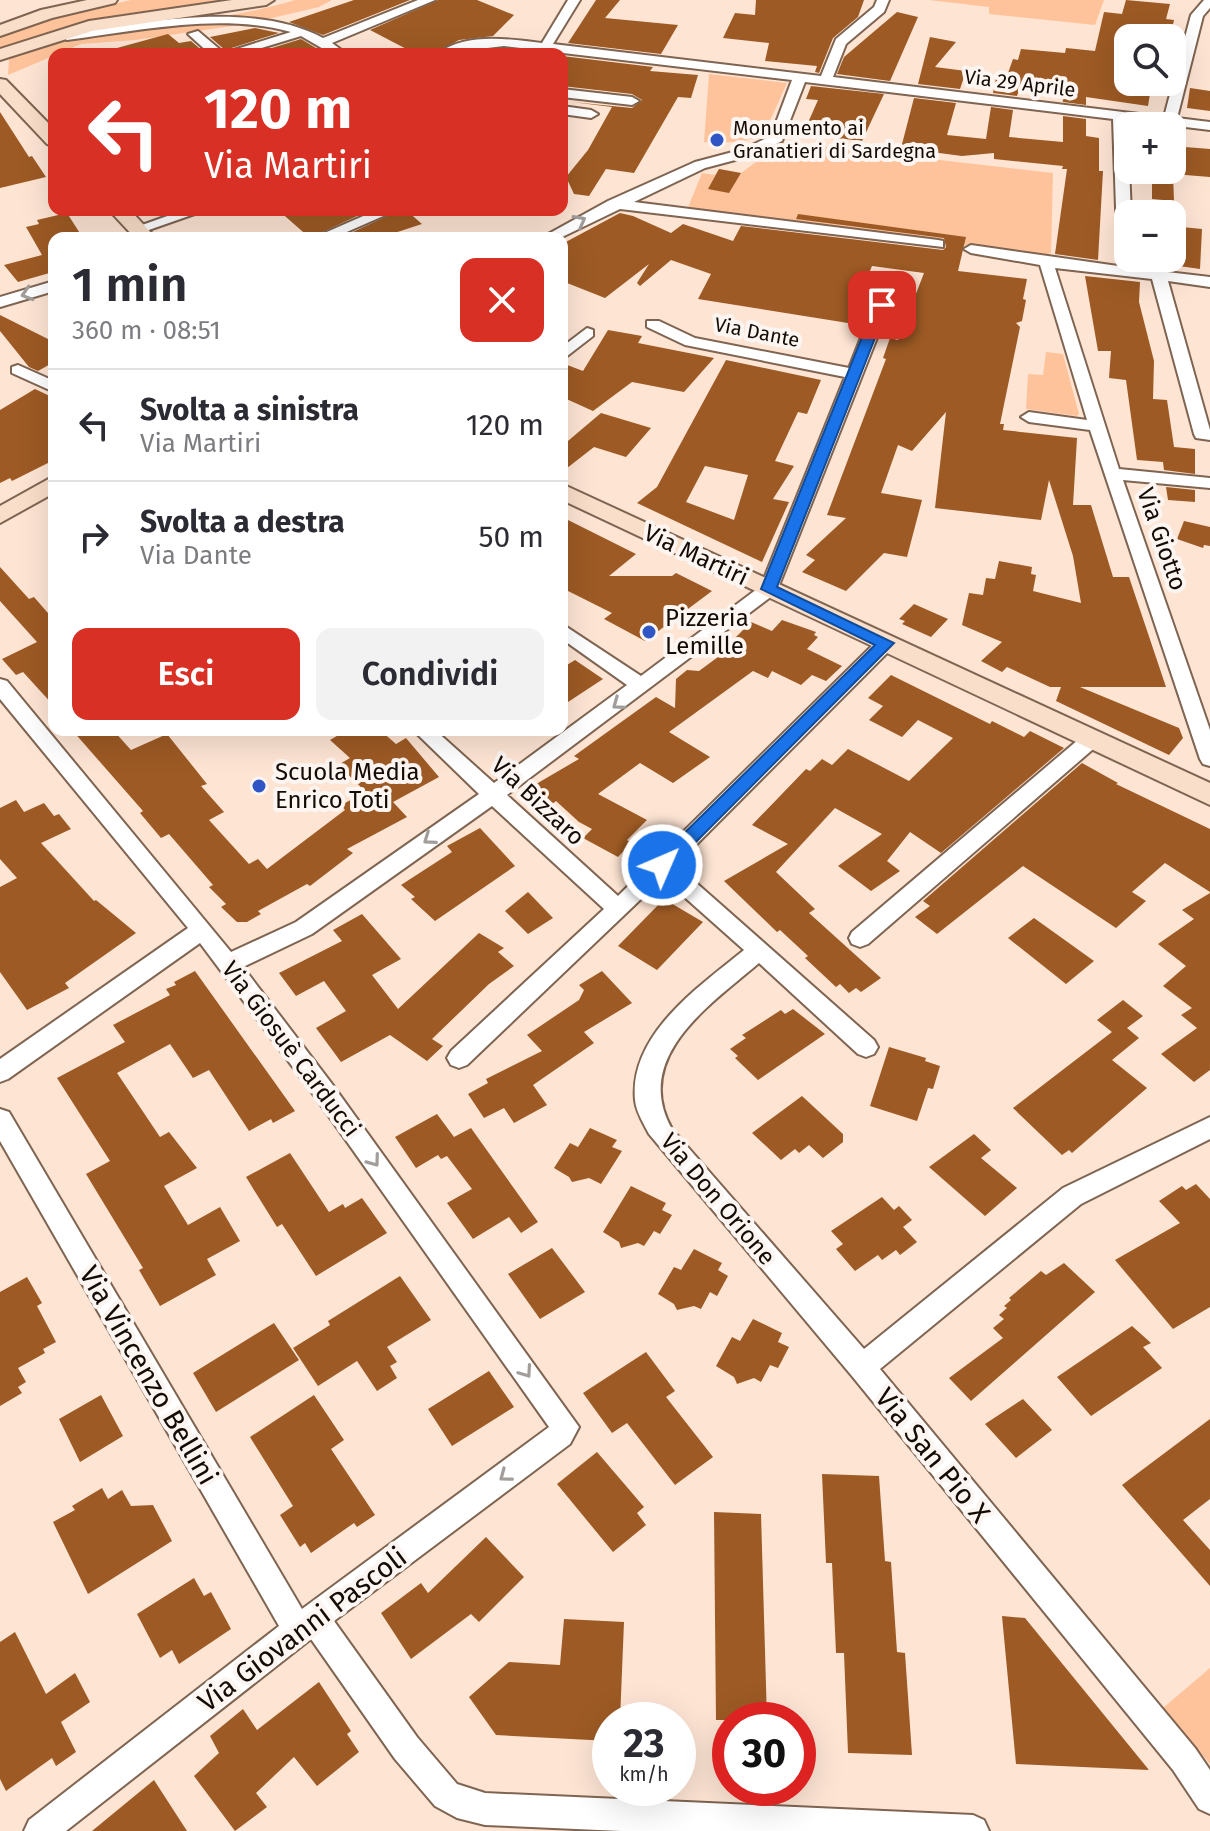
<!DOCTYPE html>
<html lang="it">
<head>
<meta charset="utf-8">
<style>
  :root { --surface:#fff; --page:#f2f2f3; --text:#2b2b33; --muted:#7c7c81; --line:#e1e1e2; --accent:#d93025 }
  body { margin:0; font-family:"Fira Sans",sans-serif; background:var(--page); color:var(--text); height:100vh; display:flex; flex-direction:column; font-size:30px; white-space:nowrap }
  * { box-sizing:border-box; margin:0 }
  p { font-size:26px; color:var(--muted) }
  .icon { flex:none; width:44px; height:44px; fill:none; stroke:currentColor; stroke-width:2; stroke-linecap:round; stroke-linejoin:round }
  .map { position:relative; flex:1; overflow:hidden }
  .side { position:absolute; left:48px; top:232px; width:520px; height:504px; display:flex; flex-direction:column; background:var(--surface); border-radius:16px; box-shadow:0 8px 32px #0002 }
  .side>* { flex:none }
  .hud { position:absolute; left:48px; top:48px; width:520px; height:168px; border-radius:16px; box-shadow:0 8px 32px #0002; background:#d93025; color:#fff; overflow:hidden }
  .tools { position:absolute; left:1114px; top:24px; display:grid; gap:16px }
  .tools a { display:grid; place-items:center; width:72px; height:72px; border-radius:16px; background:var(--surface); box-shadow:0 8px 32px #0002; font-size:40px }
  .speed { position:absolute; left:592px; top:1702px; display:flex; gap:16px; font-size:40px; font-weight:700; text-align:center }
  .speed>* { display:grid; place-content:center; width:104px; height:104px; border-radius:50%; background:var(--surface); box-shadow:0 8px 32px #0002; line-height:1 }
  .speed small { font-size:20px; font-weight:400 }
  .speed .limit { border:12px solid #d22; background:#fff; color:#111 }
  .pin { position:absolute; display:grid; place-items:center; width:68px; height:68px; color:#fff; margin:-34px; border-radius:16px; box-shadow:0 4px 12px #0006 }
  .me { position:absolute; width:88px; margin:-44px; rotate:45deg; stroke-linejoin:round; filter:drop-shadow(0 0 6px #0008) }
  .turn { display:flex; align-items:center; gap:28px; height:168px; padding:0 24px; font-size:36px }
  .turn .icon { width:104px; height:104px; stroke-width:2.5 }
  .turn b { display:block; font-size:56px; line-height:68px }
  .round { display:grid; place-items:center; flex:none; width:84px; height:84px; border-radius:16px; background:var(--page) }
  .overview { display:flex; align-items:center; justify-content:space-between; height:136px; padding:0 24px }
  h1 { font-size:48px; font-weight:600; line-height:60px }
  .action { display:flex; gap:16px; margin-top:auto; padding:16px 24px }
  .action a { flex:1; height:92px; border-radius:16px; background:var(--accent); color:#fff; font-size:32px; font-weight:600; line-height:92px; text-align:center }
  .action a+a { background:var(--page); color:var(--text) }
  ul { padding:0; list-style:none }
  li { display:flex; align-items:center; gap:24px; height:112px; padding:0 24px; border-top:2px solid var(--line) }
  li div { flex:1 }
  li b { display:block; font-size:30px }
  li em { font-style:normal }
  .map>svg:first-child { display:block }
  .green { fill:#fec39a }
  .building { fill:#9d5a24; fill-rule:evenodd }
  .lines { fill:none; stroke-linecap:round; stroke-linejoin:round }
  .street-casing { stroke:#7f6451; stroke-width:4 }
  .secondary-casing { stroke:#7f6451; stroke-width:4 }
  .street { fill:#fff; fill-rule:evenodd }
  .secondary { fill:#f9dec9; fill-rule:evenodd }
  .oneway { stroke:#a19d9b }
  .route { fill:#1a73e8; stroke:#114b97; stroke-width:2 }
  .poi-dot { fill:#3056c6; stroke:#fcf5f1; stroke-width:3 }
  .labels { text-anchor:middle; stroke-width:8; stroke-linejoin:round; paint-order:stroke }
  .far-street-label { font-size:20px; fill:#150b05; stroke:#fcf5f1 }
  .far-poi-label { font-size:20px; fill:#150b05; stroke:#fcf5f1; text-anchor:start }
  .street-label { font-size:24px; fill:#150b05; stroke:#fcf5f1 }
  .poi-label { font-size:24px; fill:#150b05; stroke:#fcf5f1; text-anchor:start }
  .near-street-label { font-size:28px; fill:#150b05; stroke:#fcf5f1 }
</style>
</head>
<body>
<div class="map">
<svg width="1210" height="1831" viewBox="0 0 1210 1831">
  <rect width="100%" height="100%" fill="#fde4d3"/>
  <path class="green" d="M131,0H254L80,25L0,49V35L48,19Z
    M295,0H332L319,7L246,24L135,40L81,44L8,75L9,59L16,55C107,22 204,28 295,0Z
    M929,0H1104L1095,25L989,14V7Z
    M709,74L787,83C762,138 767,144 704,142Z
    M783,142L1053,173L1051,253L1044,255L687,210L702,173L715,175L719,169L741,173Z
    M1046,352L1063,354L1079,414L1077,416L1026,409L1028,374L1043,375Z
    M1210,1668V1764L1163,1708Z"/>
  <path class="building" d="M354,0H410L323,35L289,22Z
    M438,0H477L514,15L493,36L459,40L434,54H416L370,30Z
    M596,0H620L605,18L678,25L661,54L568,43Z
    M756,0H864L858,17L833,38L819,73L815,72L817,66L765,61L769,43L723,38L735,13L755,15Z
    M1126,0L1170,4L1166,19L1174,20L1170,38H1128V82H1152L1148,106L1086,97V105L1063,102L1062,95L1019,90L1017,96L993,93L997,74L1007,76L1013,59L1018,60L1021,49L1065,53L1066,48L1095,51L1104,12L1122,14Z
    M897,12L918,17L890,81L837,74L844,57Z
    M255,28L279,33L225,50L210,37Z
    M168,34L179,43L191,41L206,54H118L117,48Z
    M930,37L956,42L935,67L966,71L960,89L918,84Z
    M301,39L326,54H252Z
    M562,56L653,67L650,71L698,75L691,98L678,97L634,173L606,169L589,196L574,194L566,177L588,150L612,107L572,102L632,108L642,100L632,94L562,86Z
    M811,86L884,94L862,141L803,134L818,100L806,99Z
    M1190,88L1210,91V111L1187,108Z
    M914,98L956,103L947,135L986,139L991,107L1013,110L1009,137L1063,142V116L1086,119V136L1099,138V171H1103L1098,260L1055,254L1067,169H1062L1063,166L994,159V153L962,156L901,148Z
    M0,112L29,157L32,156L46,177L0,188Z
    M1172,146L1210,149V177L1173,174L1174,201L1152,199V170H1172Z
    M719,169L741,173L729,193L708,189Z
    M278,210H370L310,238Z
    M400,210H406L422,224L379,238H340Z
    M67,213L83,238H54V275L53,272L18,282L4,265L42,255L26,227L39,224L37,220Z
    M620,213L633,216L671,233L683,224L733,241L741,226L943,250L946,247L944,238L796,219L798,214L966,237L958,271L1027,279L1023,299L1026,300L1022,321L1016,323L1020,327L1000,424H1004L1003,430L1077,438L1073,505H1091L1113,577H1129L1166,687H1080L1179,728L1183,738L1169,755L1056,701L1061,687H1050L1007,667L1002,672L981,661L1002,642L962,625L969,593L983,595L986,578L995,579L999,561L1032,567L1031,574L1036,575L1033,591L1081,603L1073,556L1049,480L1041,520L935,508L946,412L912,451L898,445L881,493L922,500L907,557L884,553L846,591L802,572L815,560L806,555L846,518L827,515L886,359L883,358L890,338L898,340L924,273L872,266L848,323L698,299L711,274L671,260L640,286L637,283L649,264L605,298L562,281V244Z
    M1172,226L1202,229L1200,269L1172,265Z
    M1085,276L1140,282L1139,302L1154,361L1153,399L1167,400L1174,447L1195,449V474L1164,470L1163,462L1137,460L1126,380L1109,378L1111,351H1098Z
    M0,315L54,342V362L38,371L29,367L0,331Z
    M608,330L642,336L638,343L714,358L684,392L632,382L593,411L562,397V363L583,371Z
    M726,360L821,380L807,414L798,412L775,461L794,466L773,499L789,502L762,562L637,503L657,487ZM705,466L748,475L734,520L686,502Z
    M35,389L54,398V460L12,481L10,478L0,483V410Z
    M601,413L651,428L626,457L594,447L562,472V446Z
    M1166,487L1195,490V502L1168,500Z
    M562,517L636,554L609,576H672L676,573L712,591L645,641L604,619L612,613L562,588Z
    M1184,521L1210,527V546L1204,545L1203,548L1177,539Z
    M0,567L29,599L34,597L54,620V706L23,672L16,675L2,659L37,642L0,601Z
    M914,604L948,619L931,637L902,624L905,621L899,619Z
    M782,620L816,632L814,635L818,637L807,649L842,666L826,681L812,675L801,685L772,671L768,678L753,671L669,732L710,757L673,783L640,763L598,794L647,820L627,840L631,843L618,857L583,838L592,829L579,822L556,801L551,805L531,787L579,759L574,756L656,697L675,708L676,679L687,670L699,671L737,643L732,641L751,622L772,631Z
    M575,660L603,679L562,706V668Z
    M891,675L990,724L992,721L1024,737L1030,731L1064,748L941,853L910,832L887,861L900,871L871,891L838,866L882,834L835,808L776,872L815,909L809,913L881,978L861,992L856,988L849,993L840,984L836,987L805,958L808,956L780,930L777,932L724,881L788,844L752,825L806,769L810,771L822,759L832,765L848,749L909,781L953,738L918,720L902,737L869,720L883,706L868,698Z
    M72,730H113L131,750L167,734L207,784L201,786L224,812L209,820L249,864L258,859L267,869L345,810L341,805L366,792L338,765L350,758L330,740L347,730H380L396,744L406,738L439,777L393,802L407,817L347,849L353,853L310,886L307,884L258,911L261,914L247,922H237L221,907L226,904L209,887L213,885L169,834L161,838L140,813L143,811Z
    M1082,763L1118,783L1116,784L1210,829V892L1165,863L1132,892L1146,901L1116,928L1023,866L937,934L915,917L930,906L923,901Z
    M16,800L24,812L44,803L54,816L59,814L71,829L41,843L94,901L96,900L136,933L65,983L69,988L27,1010L0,972V887L17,878L0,859V808Z
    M480,828L515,866L435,921L411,899L415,897L401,885L452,852L447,846Z
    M528,892L553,918L528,934L505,911Z
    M1210,893V1070L1194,1082L1161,1054L1197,1028L1181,1015L1192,1008L1163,986L1186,966L1158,944L1194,919L1182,910Z
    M664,899L703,922L657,970L618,946Z
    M362,914L401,959L372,975L398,1009L479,933L504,948L498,952L514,966L489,984L432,1039L443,1046L427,1061L390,1035L341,1062L316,1028L346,1011L324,981L296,996L279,973L342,941L333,930Z
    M1034,918L1094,961L1066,984L1008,938Z
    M195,971L295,1111L273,1123L271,1119L249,1131L209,1070L193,1078L170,1044L117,1073L160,1137L169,1132L197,1168L164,1186L188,1225L220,1207L240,1241L207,1259L216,1275L160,1306L139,1270L143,1268L86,1174L110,1161L57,1078L125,1042L113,1025L170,995L166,989L176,985L174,982Z
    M602,971L632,1003L584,1032L594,1043L533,1085L547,1105L514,1123L504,1108L484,1118L468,1094L488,1083L486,1079L542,1051L527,1035L579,1000L584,990L579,985Z
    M1123,1000L1143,1016L1127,1028L1139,1038L1112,1060L1147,1088L1072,1153L1069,1150L1062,1155L1013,1108L1112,1032L1097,1020Z
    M793,1009L825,1034L758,1080L735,1058L738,1056L730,1049L746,1038L742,1035L781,1010L785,1014Z
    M889,1047L926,1058L925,1061L940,1066L933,1089L928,1088L917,1121L870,1106Z
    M802,1096L843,1134V1142L823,1158L809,1145L799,1153L795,1149L781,1160L752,1133Z
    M437,1114L454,1137L471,1128L538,1222L521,1233L509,1217L473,1239L447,1203L472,1189L447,1156L441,1159L438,1155L416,1168L395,1137Z
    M590,1128L617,1140L612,1147L622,1151L601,1184L589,1178L572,1182L569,1177L554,1168L570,1143L578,1147Z
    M974,1134L991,1150L981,1158L1017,1188L985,1216L929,1167Z
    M290,1153L329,1212L343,1204L345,1208L362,1198L387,1233L316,1276L282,1224L277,1227L246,1177Z
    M1196,1184L1210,1199V1307L1173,1329L1115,1260L1180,1223L1159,1201L1182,1186L1186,1190Z
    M631,1186L666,1203L662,1210L672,1215L660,1234L654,1231L644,1246L638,1243L621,1248L619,1242L603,1232Z
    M882,1197L894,1210L899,1206L912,1220L903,1227L917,1242L900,1255L896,1250L882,1260L878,1255L855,1271L836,1249L843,1244L831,1231Z
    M552,1248L585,1292L540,1319L508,1274Z
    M694,1249L722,1263L718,1270L728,1276L717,1296L710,1292L701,1309L694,1306L677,1310L674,1304L658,1294L674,1267L681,1270Z
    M1064,1263L1095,1292L971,1401L949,1378L1003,1338L993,1328L1004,1319L999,1315L1007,1308L1004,1306L1011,1300L1009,1298L1041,1271L1046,1275Z
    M400,1276L431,1320L387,1347L397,1362L390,1366L397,1378L377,1391L357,1361L318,1386L293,1348L330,1325L328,1321Z
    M27,1277L42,1303L37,1306L56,1342L43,1349L45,1353L18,1368L26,1382L18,1387L22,1393L0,1406V1292Z
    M753,1319L782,1333L778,1342L789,1347L778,1368L770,1365L761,1382L754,1378L737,1384L734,1377L716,1366L732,1337L740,1341Z
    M274,1323L299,1360L216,1412L193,1373Z
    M1132,1326L1151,1343L1143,1347L1162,1368L1091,1416L1057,1377Z
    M646,1352L675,1391L666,1397L713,1457L675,1485L627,1423L612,1433L583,1393Z
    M489,1371L514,1407L452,1446L428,1409Z
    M101,1395L123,1436L80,1462L59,1419Z
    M314,1395L344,1440L331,1449L375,1515L357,1527L354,1523L311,1553L305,1543L300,1547L280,1515L293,1506L250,1437Z
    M1023,1399L1052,1430L1016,1458L985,1424Z
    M1210,1419V1499L1183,1520L1210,1550V1586L1122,1485Z
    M597,1452L644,1507L637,1513L646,1525L613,1552L557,1484Z
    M822,1474L879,1476L885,1561L891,1562L897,1652L905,1653L912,1755L848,1753L844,1653H836L832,1563H826Z
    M102,1488L108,1499L122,1490L131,1506L153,1505L172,1541L88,1594L53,1522L75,1510L72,1506Z
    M714,1512L761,1514L767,1720H716Z
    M486,1537L524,1577L479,1622L471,1614L411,1659L381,1613L421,1583L428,1593Z
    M194,1578L204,1596L211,1592L231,1629L179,1664L172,1650L160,1658L137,1614Z
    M1002,1616L1025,1618L1149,1770L1016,1764Z
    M564,1619L624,1622L620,1720H610V1741L496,1735L469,1697L509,1662L560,1665Z
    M15,1632L46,1694L75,1673L90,1702L61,1722L76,1752L56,1766L52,1758L6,1791L0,1779V1642Z
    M319,1682L351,1731L347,1734L359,1752L317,1786L294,1757L256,1793L267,1807L235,1831L194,1776L219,1753L210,1736L243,1709L257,1730Z
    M154,1780L187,1831H92Z"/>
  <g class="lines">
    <defs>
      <path id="street" d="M418,0H435L332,43L347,54H332L301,36L242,54H210L188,34L198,31L224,53L291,32C220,12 138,31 67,40L61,36L67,32C145,23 252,0 323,38Z
        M568,0H580L553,44L821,76L836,39L874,7L877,0H889L884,12L846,44L833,77L1164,117L1191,15L1204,0H1210V8L1203,16L1177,118L1210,122V130L1127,120L1131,214H1128V258H1133V268L1210,277V287L1168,281L1210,430V440L1196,438L1194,434L1152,279L1055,268L1119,469L1210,478V488L1123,480L1210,730V766L1203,764L1200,759L1090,430L1029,422L1021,417L1029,412L1087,420L1040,265L971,253L964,249L971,245L1118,266L1113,119L805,82L782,141L754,155L705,168L634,202L938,240L943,241V247L620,209L560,238H541L608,201L695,162L744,149L771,136L792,80L504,46L437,54C465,32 508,39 542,43Z
        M562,89L632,97L639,101L632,105L562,97Z
        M562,106L591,110L598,114L591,118L562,114Z
        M184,210H206L143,232L138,233L131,229Z
        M377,210H397L333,238H313Z
        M891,277L899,282L776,593L507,795L618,896L879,639H893L896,643L893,647L676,865L874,1040L878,1047L874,1054L866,1057L858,1054L759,963C711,1004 631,1057 672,1129L864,1349L1063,1188L1210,1117V1139L1081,1204L880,1369L1195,1748L1210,1770V1814L1199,1809L1173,1770L852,1376L649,1134C644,1124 636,1112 635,1100C629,1034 700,986 744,950L663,878L467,1065L459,1068L451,1065L447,1058L451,1051L604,909L492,806L312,934L243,967L332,1084L579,1427L570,1444L334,1621L417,1737L457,1784L485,1793L973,1815L984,1820L989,1831H621L485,1825L457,1818L435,1806L395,1759L311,1639L66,1831H24L29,1820L279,1626L0,1141V1109L9,1112L302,1609L549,1427L316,1098L200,943L8,1079L0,1082V1059L188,928L0,699V679L7,681L231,952L296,922L479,794L413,730H435L494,783L627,685L562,639V624L641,676L761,586L845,377L685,345L647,327V321H659L695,338L849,368L883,282Z
        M54,281V291L0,307V297Z
        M587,328L593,330V336L562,360V347Z
        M18,365L54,381V392L12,373V367Z
        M1092,732L1099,734L1102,739L1099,744L868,944L860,947L852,944L849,938L852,932L1085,734Z"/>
      <path id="secondary" d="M87,0H117L115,3L52,18L0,36V25L41,10Z
        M232,0H274L266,5L92,31L0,60V49L89,21Z
        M0,79L6,80L54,129V146L47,144L0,94Z
        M109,210H130L156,238H135Z
        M54,476V493L0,523V506Z
        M562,484L1210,783V805L562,500Z"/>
    </defs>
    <use href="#street" class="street-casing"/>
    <use href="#secondary" class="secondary-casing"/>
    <use href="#street" class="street"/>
    <use href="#secondary" class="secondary"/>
  </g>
  <defs><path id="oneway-chevron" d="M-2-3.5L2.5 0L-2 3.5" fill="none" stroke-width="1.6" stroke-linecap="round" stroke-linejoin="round" transform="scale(2)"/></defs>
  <g class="oneway">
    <use href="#oneway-chevron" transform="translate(580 221) rotate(-28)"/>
    <use href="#oneway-chevron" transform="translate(27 294) rotate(163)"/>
    <use href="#oneway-chevron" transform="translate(618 704) rotate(144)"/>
    <use href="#oneway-chevron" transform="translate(429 839) rotate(145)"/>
    <use href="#oneway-chevron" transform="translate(374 1161) rotate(54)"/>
    <use href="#oneway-chevron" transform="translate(526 1372) rotate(55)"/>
    <use href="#oneway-chevron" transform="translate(505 1476) rotate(143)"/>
  </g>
  <path class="route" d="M882,301L888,305L777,587L894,643L668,870H656L653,865L656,861L875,645L761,589L875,305Z"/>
  <g class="poi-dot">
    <circle cx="717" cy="140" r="8"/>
    <circle cx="649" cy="632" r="8"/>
    <circle cx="259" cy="786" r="8"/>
  </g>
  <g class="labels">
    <g class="far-street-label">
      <text transform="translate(1020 83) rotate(7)" y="7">Via 29 Aprile</text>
      <text transform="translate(757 332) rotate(11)" y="7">Via Dante</text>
    </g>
    <g class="far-poi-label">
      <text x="733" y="135">Monumento ai<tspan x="733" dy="23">Granatieri di Sardegna</tspan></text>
    </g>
    <g class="street-label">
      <text transform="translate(1162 539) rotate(71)" y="8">Via Giotto</text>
      <text transform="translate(696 555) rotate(25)" y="8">Via Martiri</text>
      <text transform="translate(538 801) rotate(43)" y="8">Via Bizzaro</text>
      <text transform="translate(291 1049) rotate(53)" y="8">Via Giosuè Carducci</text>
      <text transform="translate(718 1199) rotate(50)" y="8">Via Don Orione</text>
    </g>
    <g class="poi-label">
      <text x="665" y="626">Pizzeria<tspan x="665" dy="28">Lemille</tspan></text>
      <text x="275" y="780">Scuola Media<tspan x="275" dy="28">Enrico Toti</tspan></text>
    </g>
    <g class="near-street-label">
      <text transform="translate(149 1375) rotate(60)" y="10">Via Vincenzo Bellini</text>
      <text transform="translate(933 1455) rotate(51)" y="10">Via San Pio X</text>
      <text transform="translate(302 1629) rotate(-37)" y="10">Via Giovanni Pascoli</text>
    </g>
  </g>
</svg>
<div class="tools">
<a><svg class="icon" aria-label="search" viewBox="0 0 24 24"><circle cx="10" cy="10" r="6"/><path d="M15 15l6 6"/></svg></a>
<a>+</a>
<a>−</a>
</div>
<div class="speed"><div>23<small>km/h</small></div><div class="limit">30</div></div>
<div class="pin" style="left:882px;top:305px;background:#d93025"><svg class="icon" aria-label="arrive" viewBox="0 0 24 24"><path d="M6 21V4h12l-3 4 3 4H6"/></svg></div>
<svg class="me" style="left:662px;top:865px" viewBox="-20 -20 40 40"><circle r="17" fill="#1a73e8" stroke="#fff" stroke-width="3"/><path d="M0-11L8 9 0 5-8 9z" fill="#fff"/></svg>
<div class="hud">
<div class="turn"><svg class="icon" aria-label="left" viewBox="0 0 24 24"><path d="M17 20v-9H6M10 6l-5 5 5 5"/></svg><div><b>120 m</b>Via Martiri</div></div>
</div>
<section class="side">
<div class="overview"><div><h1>1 min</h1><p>360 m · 08:51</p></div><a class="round" style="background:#d93025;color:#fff"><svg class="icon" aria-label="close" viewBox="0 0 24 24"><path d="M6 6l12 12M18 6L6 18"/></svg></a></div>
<ul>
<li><svg class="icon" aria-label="left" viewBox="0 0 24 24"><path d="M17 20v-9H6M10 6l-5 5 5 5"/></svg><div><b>Svolta a sinistra</b><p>Via Martiri</p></div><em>120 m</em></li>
<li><svg class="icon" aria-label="right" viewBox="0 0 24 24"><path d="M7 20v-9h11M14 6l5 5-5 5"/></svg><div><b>Svolta a destra</b><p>Via Dante</p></div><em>50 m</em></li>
</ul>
<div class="action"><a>Esci</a><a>Condividi</a></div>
</section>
</div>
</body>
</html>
